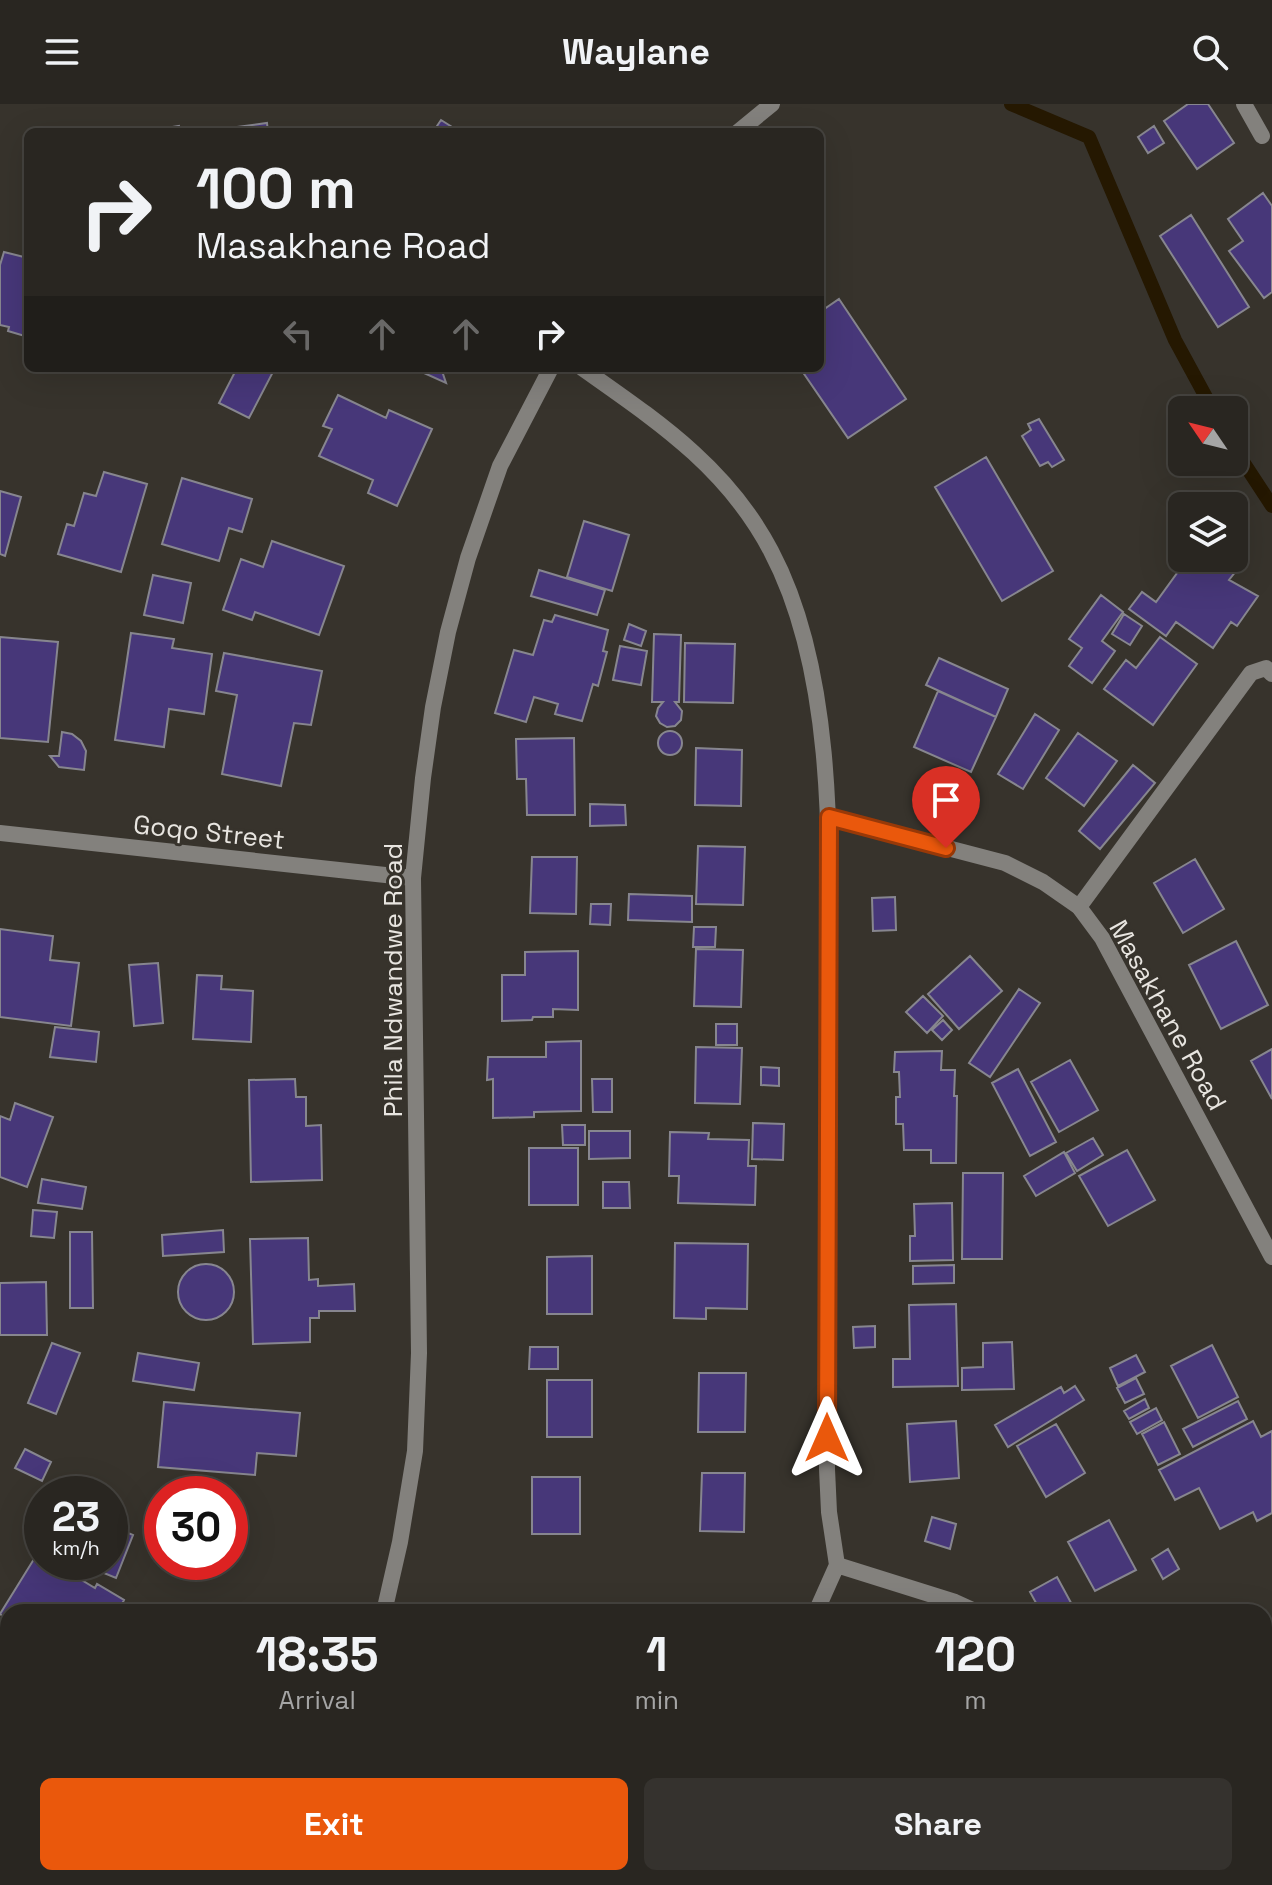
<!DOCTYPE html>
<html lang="en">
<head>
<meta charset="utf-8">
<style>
  :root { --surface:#292621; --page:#35322e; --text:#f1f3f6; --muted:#a5a5a5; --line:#45433f; --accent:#ea580c }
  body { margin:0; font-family:"Space Grotesk",sans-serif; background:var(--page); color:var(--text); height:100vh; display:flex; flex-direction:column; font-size:30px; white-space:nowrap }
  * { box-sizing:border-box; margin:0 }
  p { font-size:26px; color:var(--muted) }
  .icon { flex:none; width:44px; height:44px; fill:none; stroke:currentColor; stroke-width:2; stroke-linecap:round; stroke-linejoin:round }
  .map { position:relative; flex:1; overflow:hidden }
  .details { position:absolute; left:0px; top:1500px; width:1272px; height:282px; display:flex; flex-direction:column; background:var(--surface); border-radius:24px 24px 0 0; box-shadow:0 8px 32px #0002,0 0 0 2px var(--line) }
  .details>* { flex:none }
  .top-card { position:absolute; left:24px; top:24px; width:800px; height:244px; border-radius:12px; box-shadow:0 8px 32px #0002,0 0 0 2px var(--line); background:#292621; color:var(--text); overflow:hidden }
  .needle { width:52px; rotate:305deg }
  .fabs { position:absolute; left:1168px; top:292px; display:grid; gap:16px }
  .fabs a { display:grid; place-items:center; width:80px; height:80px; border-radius:12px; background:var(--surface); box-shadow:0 8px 32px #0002,0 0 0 2px var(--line); font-size:40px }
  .speed { position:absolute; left:24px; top:1372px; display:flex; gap:16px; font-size:40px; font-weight:700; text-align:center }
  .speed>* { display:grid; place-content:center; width:104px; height:104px; border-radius:50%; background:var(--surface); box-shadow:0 8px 32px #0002,0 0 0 2px var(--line); line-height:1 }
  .speed small { font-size:20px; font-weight:400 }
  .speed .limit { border:12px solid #d22; background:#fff; color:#111 }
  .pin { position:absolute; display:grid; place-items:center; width:68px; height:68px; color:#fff; margin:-82px -34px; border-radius:50% 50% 50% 0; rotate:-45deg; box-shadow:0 0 8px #0007 }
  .pin .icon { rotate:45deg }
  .me { position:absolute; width:88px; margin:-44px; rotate:0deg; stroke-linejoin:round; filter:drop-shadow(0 0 6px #0008) }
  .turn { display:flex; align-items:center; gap:28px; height:168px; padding:0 40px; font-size:36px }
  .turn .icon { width:104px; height:104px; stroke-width:2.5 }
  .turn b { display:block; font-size:56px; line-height:68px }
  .lanes { display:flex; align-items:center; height:76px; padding:0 40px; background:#0003; justify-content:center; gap:40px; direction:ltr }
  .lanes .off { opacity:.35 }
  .eta { display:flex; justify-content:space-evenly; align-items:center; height:136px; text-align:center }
  .eta b { font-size:48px; font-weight:700; line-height:56px }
  .cta { display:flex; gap:16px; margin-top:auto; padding:16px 40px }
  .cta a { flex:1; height:92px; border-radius:12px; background:var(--accent); color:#fff; font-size:32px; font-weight:700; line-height:92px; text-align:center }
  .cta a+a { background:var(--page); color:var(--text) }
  header { display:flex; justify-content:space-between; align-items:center; height:104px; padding:0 40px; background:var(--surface); font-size:36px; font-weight:700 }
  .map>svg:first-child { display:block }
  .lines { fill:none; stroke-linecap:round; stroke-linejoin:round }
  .stream { stroke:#251801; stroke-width:14 }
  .building { fill:#473779; stroke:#87868f; stroke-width:2 }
  .lane { stroke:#83817d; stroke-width:16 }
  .street { stroke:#83817d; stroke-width:16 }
  .route-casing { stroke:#983908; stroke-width:20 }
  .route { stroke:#ea580c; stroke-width:14 }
  .labels { text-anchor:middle; stroke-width:6; stroke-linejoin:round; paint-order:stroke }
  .street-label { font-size:26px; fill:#e8e5e0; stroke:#37332c }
</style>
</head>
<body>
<header><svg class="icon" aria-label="menu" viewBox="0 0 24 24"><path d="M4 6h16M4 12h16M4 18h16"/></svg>Waylane<svg class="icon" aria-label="search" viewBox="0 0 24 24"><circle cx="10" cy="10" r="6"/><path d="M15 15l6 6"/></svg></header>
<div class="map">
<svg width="1272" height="1781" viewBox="0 0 1272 1781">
  <rect width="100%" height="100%" fill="#37332c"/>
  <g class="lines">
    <path class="stream" d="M1011,0L1089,33L1175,236L1213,306
      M1234,344L1272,402"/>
  </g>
  <path class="building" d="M1188,0H1208L1234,39L1197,65L1164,17Z
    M441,16L460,28H433Z
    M267,19L268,28H199Z
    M179,22L180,28H142Z
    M1154,22L1164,39L1148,49L1138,33Z
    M1263,89L1272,102V188L1264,194L1229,147L1243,137L1228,115Z
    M1191,111L1249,203L1218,223L1160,132Z
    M4,148L28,154V233L8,227L9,223L0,221V161Z
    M839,195L906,295L848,334L800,264H820V208Z
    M237,264L274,266L249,314L219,299Z
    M413,264H441L446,279Z
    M338,291L386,314L389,306L432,325L397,402L368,389L373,376L319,352L332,325L323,322Z
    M1039,315L1064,356L1052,363L1048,358L1040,362L1022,332L1031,326L1028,320Z
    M986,353L1053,467L1002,497L935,383Z
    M104,368L147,380L121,468L58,450L67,420L74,422L84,389L96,392Z
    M182,374L252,395L242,428L229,424L219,457L162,440Z
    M0,387L21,393L5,452L0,450Z
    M584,417L629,431L612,487L567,473Z
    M272,437L344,462L319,531L255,508L252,516L223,506L241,455L263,463Z
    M1188,454H1229L1240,462L1229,476L1258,492L1237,522L1231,518L1213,544L1176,518L1166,532L1129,505L1142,488L1156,498Z
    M539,466L605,486L597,511L531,492Z
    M153,471L191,479L183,519L144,511Z
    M1101,491L1123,508L1102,537L1115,547L1092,579L1069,562L1082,544L1069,535Z
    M1124,510L1142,522L1130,541L1112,530Z
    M555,511L608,526L603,547L607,548L598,582L593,580L582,617L555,610L558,600L534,593L526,618L495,609L514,546L533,551L544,516L552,518Z
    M629,520L646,527L641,542L624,536Z
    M131,529L174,535L172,544L212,550L204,610L169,605L164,643L115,636Z
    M654,530L681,531L679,598H675L682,607L681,616L675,622L667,623L660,619L656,612L658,604L663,598H652Z
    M0,533L58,538L48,638L0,634Z
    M1160,533L1197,560L1153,621L1104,585L1126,556L1136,564Z
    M685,539L735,540L733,599L684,598Z
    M620,542L647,547L641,581L613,576Z
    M224,549L322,567L311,621L294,619L281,682L222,670L237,591L216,587Z
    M939,554L1008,585L996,613L926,581Z
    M938,587L996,613L971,668L914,643Z
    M1035,610L1059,626L1023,685L998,670Z
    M658 639a12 12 0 1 1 24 0a12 12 0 1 1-24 0Z
    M62,628L72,630L81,637L86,647L84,666L59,663L50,652H59Z
    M1078,629L1117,657L1084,702L1046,674Z
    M574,634L575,711H527L526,675H517L516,635Z
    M696,644L742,646L741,702L695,701Z
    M1133,661L1155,679L1100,745L1079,727Z
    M590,700L625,701L626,721L590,722Z
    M698,742L745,743L743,801L696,800Z
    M532,753H577L576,810L530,809Z
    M1195,755L1224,805L1183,829L1154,779Z
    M629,790L692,792V818L628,816Z
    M895,793L896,826L873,827L872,794Z
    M591,800H611L610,821L590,820Z
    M694,823H716L715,843H693Z
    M0,825L53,832L50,856L79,859L71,922L0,913Z
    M1236,837L1268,901L1221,925L1189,861Z
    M696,845L743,846L741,903L694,902Z
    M578,847V906L553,905V913H533L532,916L502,917V871H525V848Z
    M970,852L1002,887L959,925L928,890Z
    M158,859L163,919L134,922L129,861Z
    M197,871L222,872L221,885L253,887L251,938L193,935Z
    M1019,885L1040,899L990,973L969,959Z
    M923,892L943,912L927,929L906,908Z
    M943,916L952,926L942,936L932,926Z
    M716,920H737V941H716Z
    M55,923L99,928L96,958L50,953Z
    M581,937V1007L534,1008V1013L493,1014V975L487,976L488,953H546V938Z
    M696,943L742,944L740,1000L695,999Z
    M1272,945V995L1251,957Z
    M942,947L941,966H955L954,992H957L956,1059H931V1046H904L903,1020H896V993H900L899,968H894L895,948Z
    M1070,956L1098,1006L1059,1028L1031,978Z
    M761,963L779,964V982L761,981Z
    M1018,965L1056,1038L1030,1052L992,979Z
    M295,975L296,993H306V1022L321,1021L322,1076L251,1078L249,976Z
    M592,975H612V1008H593Z
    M15,999L53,1013L27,1083L0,1073V1012L10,1016Z
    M753,1019L784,1020L783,1056L752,1055Z
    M562,1021H585V1041H563Z
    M589,1027H630V1054L589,1055Z
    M670,1028L709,1029L708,1035L749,1036L748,1062H756L755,1101L678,1099L679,1072H669Z
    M1093,1034L1103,1051L1077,1067L1066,1049Z
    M529,1044H578V1101H529Z
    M1127,1046L1155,1096L1108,1122L1079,1072Z
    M1064,1048L1075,1069L1036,1092L1024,1072Z
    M963,1069H1003L1002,1155H962Z
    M42,1075L86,1083L82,1105L38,1099Z
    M603,1078H629L630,1104H603Z
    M952,1099L953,1156L910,1157V1132H915L914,1100Z
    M33,1106L57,1108L54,1134L31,1132Z
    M223,1126L224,1148L163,1152L162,1131Z
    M70,1128H92L93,1204H70Z
    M308,1134L309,1176L318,1175V1182L354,1180L355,1207H319V1214H310V1238L253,1240L250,1135Z
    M675,1139L748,1140L747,1205L706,1204V1215L674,1214Z
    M592,1152V1210H547V1153Z
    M178 1188a28 28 0 1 1 56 0a28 28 0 1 1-56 0Z
    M954,1161V1179L913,1180V1162Z
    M46,1178L47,1231H0V1179Z
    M956,1200L958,1282L893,1283V1255H910L909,1201Z
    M875,1222V1243L854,1244L853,1223Z
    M1012,1238L1014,1285L962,1286V1264L983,1263V1239Z
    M52,1239L80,1249L56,1310L28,1299Z
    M1212,1241L1238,1293L1198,1314L1171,1262Z
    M530,1243H558V1265H529Z
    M138,1249L199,1259L194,1286L133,1277Z
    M1136,1251L1145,1268L1118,1282L1110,1264Z
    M699,1269H746L745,1328H698Z
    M1136,1274L1144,1290L1125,1299L1117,1284Z
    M547,1276H592V1333H547Z
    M1075,1282L1084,1296L1008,1343L995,1321L1061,1283L1064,1289Z
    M1145,1295L1149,1304L1129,1315L1124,1307Z
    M1238,1297L1247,1315L1193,1343L1183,1325Z
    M164,1298L300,1309L296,1352L257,1349L255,1371L158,1363Z
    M1156,1304L1162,1316L1137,1330L1130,1318Z
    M956,1317L959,1374L910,1378L907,1320Z
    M1253,1317L1261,1333L1272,1327V1409L1257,1417L1253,1408L1220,1425L1199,1384L1175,1396L1159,1366Z
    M1164,1318L1180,1350L1158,1361L1142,1330Z
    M1056,1320L1085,1369L1046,1393L1017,1342Z
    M25,1345L51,1358L42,1377L15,1364Z
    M702,1369H745L744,1428L700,1427Z
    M532,1373H580V1430H532Z
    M932,1413L956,1420L950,1445L925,1437Z
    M1109,1416L1136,1466L1095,1487L1068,1438Z
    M110,1421L133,1431L116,1474L77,1458H110Z
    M1168,1445L1179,1465L1163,1475L1152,1455Z
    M34,1455L62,1471L65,1466L95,1484L97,1480L124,1496L122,1500L129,1505L127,1508H8V1515L0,1510Z
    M1057,1473L1076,1508H1041L1030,1488Z
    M1272,1535V1573L1264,1557V1540Z
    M7,1673L8,1749L6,1748L0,1756V1683Z
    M1264,1710L1272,1724V1729L1264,1734Z
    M389,1774H422L431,1781H384Z
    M534,1774H600L597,1781H551Z
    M805,1774H854L851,1781H802Z
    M1026,1774H1075L1079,1781H1014Z"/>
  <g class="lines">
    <path class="lane" d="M1244,0L1262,32
      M1079,803L1251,569L1266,564L1272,570"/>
    <path class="street" d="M738,28L772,0
      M582,264C657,317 727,363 771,447C843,583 828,785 828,935C828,1078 827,1222 827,1365L829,1408L837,1461L816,1508
      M829,713L1005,759L1043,778L1079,803L1102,834L1272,1153
      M0,729L413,774
      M837,1461L955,1498L977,1508
      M384,1508L400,1438L415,1347L419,1249L413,774L423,674L433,603L448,528L468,454L500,362L551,264
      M1160,1774L1164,1781
      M258,1781L263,1774
      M698,1781L701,1774"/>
  </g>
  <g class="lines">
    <defs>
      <path id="route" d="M827,1334L829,713L946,744"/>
    </defs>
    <use href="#route" class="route-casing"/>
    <use href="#route" class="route"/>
  </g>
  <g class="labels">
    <g class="street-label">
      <text transform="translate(209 728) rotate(6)" y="9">Goqo Street</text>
      <text transform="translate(393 876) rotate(-90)" y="9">Phila Ndwandwe Road</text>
      <text transform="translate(1168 911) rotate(61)" y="9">Masakhane Road</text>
    </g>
  </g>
</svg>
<div class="fabs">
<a><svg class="needle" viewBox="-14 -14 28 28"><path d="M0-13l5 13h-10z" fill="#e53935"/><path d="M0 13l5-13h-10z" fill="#a5a5a5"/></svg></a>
<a><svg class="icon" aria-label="layers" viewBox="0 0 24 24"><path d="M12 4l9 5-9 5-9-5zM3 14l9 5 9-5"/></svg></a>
</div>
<div class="speed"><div>23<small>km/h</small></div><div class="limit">30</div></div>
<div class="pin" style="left:946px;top:744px;background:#d93025"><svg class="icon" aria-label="arrive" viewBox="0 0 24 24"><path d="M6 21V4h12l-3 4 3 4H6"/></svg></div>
<svg class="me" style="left:827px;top:1334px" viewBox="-20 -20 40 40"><path d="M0-17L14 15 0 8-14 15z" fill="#ea580c" stroke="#fff" stroke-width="4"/></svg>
<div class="top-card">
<div class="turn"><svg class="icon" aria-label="right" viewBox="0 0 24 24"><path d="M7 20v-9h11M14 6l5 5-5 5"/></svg><div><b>100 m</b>Masakhane Road</div></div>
<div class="lanes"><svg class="icon off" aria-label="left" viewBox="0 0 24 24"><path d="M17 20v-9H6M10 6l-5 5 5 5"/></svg><svg class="icon off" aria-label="ahead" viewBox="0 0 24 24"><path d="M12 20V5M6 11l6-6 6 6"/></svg><svg class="icon off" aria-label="ahead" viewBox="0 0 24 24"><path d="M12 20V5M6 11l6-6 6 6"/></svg><svg class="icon" aria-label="right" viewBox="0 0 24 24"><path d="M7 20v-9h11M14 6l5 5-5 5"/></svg></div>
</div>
<section class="details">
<div class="eta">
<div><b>18:35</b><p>Arrival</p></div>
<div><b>1</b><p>min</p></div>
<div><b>120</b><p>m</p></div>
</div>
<div class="cta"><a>Exit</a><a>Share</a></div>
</section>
</div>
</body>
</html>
